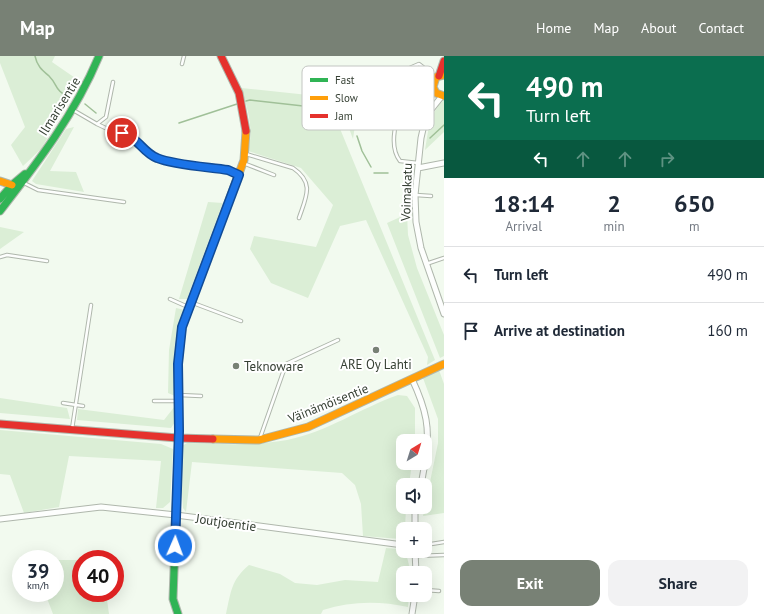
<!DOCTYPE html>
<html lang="en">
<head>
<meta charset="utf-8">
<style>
  :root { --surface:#fff; --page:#f2f2f3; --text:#1f2937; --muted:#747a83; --line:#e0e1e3; --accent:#788175 }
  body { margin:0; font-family:"PT Sans",sans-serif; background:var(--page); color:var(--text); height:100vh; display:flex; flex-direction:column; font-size:15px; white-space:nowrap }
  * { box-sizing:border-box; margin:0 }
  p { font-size:13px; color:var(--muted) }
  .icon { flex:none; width:22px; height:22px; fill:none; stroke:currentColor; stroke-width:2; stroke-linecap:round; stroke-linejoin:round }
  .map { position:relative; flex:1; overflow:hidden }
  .details { display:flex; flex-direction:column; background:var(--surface); width:320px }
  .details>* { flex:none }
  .hud { background:#0b6e4f; color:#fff; overflow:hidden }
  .needle { width:26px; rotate:38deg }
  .buttons { position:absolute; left:396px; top:378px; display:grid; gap:8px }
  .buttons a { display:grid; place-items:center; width:36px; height:36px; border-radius:8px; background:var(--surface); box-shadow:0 4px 16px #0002; font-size:20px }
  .speed { position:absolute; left:12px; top:494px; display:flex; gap:8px; font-size:20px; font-weight:700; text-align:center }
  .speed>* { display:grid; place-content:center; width:52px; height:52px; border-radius:50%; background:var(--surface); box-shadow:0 4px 16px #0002; line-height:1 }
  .speed small { font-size:10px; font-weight:400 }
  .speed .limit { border:6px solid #d22; background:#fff; color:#111 }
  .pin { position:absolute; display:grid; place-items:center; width:34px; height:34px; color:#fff; margin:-17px; border:2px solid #fff; border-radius:50%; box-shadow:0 1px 4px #0007 }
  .me { position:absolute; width:44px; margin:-22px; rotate:2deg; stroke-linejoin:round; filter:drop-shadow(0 0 3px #0008) }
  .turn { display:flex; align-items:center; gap:14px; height:84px; padding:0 16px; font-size:18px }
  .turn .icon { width:52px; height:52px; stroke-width:2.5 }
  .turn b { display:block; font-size:28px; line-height:34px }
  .lanes { display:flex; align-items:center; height:38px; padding:0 16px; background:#0003; justify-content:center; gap:20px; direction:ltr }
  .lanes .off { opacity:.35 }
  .eta { display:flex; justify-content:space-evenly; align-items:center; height:68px; text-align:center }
  .eta b { font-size:24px; font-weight:800; line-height:28px }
  .button { display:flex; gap:8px; margin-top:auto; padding:8px 16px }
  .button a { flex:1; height:46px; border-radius:12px; background:var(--accent); color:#fff; font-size:16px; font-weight:800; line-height:46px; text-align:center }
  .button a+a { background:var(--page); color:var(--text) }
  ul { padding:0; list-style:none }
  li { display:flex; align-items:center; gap:12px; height:56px; padding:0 16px; border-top:1px solid var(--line) }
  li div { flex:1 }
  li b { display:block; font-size:15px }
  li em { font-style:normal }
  header { display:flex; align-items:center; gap:24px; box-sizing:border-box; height:56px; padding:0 20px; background:var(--accent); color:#fff }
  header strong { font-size:19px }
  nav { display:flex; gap:22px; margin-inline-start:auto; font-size:14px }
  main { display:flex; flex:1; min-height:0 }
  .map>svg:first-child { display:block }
  .green { fill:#dbeed6 }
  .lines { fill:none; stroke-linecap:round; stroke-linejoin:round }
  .stream { stroke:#a0c098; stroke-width:1.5 }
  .lane-casing { stroke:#afb7ac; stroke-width:4.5 }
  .street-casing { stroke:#afb7ac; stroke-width:7 }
  .fast-casing { stroke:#afb7ac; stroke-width:9 }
  .slow-casing { stroke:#afb7ac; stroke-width:9 }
  .jam-casing { stroke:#afb7ac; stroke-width:9 }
  .lane { stroke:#fdfefd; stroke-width:2.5 }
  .street { stroke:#fdfefd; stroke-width:5 }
  .fast { stroke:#30b455; stroke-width:7 }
  .slow { stroke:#ff9f0a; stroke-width:7 }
  .jam { stroke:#e5322d; stroke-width:7 }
  .route-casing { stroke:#114b97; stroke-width:10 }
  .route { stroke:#1a73e8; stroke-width:7 }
  .poi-dot { fill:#788175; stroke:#fff; stroke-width:1.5 }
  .labels { text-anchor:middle; stroke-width:4; stroke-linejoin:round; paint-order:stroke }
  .street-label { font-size:13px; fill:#364034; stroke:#fff }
  .poi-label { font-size:13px; fill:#364034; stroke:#fff }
  .key { fill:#fff; stroke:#c3c6c2; stroke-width:1 }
  .key-label { font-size:11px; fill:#364034 }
</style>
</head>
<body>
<header>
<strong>Map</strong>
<nav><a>Home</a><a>Map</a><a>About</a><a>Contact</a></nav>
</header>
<main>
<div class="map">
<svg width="444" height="558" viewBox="0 0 444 558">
  <rect width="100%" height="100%" fill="#f2faef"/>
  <path class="green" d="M0,0H55L52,6L81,26L41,93L23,110L11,89L25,71L0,7Z
    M423,23L421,33L416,32L357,55L353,83L339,45L346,43L357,49Z
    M241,32L327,41L435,304L427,309L428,301L366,164L340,170L308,242L271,227L250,193L254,180L316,191L333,149L301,112L248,95C254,74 248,53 241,32Z
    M444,44V76L425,94C429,73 428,59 444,44Z
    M74,71L50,115L76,116L84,136L36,128L32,125L66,73Z
    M208,146L223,147L187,243H179Z
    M407,158L408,179L417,212L444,279V300L440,302L387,167Z
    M0,171L24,176L0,193Z
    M176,252L185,254L175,340L168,337L169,294Z
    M439,314L444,328V457L423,460L438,387V363L423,322Z
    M398,339L407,340L415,352V385H403V407H412L409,429H403V451H406L405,473H403L400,483L363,480L361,448L355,429L342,417L192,406L186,456L183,452L181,423L182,390L187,387C220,388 254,390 287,384C327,376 361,352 398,339Z
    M0,342L67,352L70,363L0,357Z
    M175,350V366L171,372L77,364L78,353L164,364Z
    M0,374L161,388L173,393L170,446L163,452H156L161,405L69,400L59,451L24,457L10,419L0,418Z
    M386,492L399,493L406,497L411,517H403V539H409L408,551C380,545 351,545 323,554L321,558H226C231,536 231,524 249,509L280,518L295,527L317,529L345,524L378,526Z
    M55,504H81V537H106L109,558H53L45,537H55Z"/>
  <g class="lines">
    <path class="stream" d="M35,0C37,10 42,14 49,20C59,30 53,34 71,42
      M246,45L250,44L330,53
      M85,48L96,57
      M343,51L352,54L353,60
      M179,67L237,48
      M357,80L362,95L371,111
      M430,82L444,69
      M374,117H388"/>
    <defs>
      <path id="lane" d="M182,8L184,0
        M358,34L419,8L436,21
        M399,48C397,65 388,90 400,105L418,107
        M73,54L97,68L106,61L113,26
        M97,68L114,76L130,79L145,95L157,102L228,114L237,118
        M246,98L293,112C315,127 306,141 299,162
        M243,107L274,119
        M24,127L38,134L124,146
        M416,139L431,140
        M0,201L7,199L47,205
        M426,208L444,202
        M170,243L188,251
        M193,247L241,265
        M179,339L201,340
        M154,345H178
        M63,347L83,350
        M72,373L91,249
        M260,382L286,308L338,284
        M425,489L444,486
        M416,500L444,499
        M425,534L439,535"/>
      <path id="street" d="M442,40L426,60L421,82L415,139L416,166L421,192L444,258
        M427,55L433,32
        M418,112L444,107
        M412,323C426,353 431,373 425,406
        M421,429L425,407
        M0,463L101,451L176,459L403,489
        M415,473V451
        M415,495L416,517
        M412,558L415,539"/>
      <path id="fast" d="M0,143L12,129L25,118
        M0,155C38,106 75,58 99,0
        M178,558L173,543L179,375L178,308L180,289"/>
      <path id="slow" d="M444,19L436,21L433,31L436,37L444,40
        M0,125L12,129
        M180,289L182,271L244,104L246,75
        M213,383L259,384L308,371L444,308"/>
      <path id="jam" d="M221,0L239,37L246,75
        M439,20L444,5
        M0,368L178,382L213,383"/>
    </defs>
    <use href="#lane" class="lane-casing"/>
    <use href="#street" class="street-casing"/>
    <use href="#fast" class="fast-casing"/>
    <use href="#slow" class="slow-casing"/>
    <use href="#jam" class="jam-casing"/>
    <use href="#lane" class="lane"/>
    <use href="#street" class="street"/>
    <use href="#fast" class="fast"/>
    <use href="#slow" class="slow"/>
    <use href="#jam" class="jam"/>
  </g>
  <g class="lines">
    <defs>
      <path id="route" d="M122,77C137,80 143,97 157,102C174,109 208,111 228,114L239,119L182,271L178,308L179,375L175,490"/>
    </defs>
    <use href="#route" class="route-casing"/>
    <use href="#route" class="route"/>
  </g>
  <g class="poi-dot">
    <circle cx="376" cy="294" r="4"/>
    <circle cx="236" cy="310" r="4"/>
  </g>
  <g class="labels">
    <g class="street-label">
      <text transform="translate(59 50) rotate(-58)" y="5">Ilmarisentie</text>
      <text transform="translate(406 136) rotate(-88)" y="5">Voimakatu</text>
      <text transform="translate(328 347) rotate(-22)" y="5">Väinämöisentie</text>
      <text transform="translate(226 466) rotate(8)" y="5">Joutjoentie</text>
    </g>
    <g class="poi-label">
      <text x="376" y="313">ARE Oy Lahti</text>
      <text x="244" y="315" text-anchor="start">Teknoware</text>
    </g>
  </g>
  <rect x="302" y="10" width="132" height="64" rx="6" class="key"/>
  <rect x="310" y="22" width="18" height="4" fill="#30b455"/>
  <rect x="310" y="40" width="18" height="4" fill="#ff9f0a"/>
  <rect x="310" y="58" width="18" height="4" fill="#e5322d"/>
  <g class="key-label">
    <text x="335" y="28">Fast</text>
    <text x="335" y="46">Slow</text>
    <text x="335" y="64">Jam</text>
  </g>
</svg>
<div class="buttons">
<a><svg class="needle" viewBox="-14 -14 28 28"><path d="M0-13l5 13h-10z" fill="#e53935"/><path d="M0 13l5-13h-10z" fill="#747a83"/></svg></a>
<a><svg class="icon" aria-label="sound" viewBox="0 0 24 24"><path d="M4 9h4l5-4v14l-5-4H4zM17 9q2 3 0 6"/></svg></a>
<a>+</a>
<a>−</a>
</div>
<div class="speed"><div>39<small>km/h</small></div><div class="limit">40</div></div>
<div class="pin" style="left:122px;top:77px;background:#d93025"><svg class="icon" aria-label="arrive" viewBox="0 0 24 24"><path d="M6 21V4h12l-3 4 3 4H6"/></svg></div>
<svg class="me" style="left:175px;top:490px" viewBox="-20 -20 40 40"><circle r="17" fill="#1a73e8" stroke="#fff" stroke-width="3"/><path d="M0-11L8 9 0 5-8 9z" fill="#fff"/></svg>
</div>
<section class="details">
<div class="hud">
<div class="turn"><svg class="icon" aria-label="left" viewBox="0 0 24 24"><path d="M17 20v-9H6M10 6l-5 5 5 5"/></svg><div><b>490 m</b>Turn left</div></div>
<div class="lanes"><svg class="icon" aria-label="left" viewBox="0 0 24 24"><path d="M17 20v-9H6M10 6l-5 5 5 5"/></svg><svg class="icon off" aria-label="ahead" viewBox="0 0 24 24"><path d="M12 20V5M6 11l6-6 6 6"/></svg><svg class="icon off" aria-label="ahead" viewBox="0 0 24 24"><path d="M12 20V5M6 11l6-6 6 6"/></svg><svg class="icon off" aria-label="right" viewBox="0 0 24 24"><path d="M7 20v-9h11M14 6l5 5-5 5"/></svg></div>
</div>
<div class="eta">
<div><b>18:14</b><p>Arrival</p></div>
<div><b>2</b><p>min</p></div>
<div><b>650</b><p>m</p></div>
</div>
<ul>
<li><svg class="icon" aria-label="left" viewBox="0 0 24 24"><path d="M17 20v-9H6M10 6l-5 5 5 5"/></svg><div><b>Turn left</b></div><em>490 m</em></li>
<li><svg class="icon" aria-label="arrive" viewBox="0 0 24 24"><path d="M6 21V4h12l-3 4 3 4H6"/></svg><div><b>Arrive at destination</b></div><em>160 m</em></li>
</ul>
<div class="button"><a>Exit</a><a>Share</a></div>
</section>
</main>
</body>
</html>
